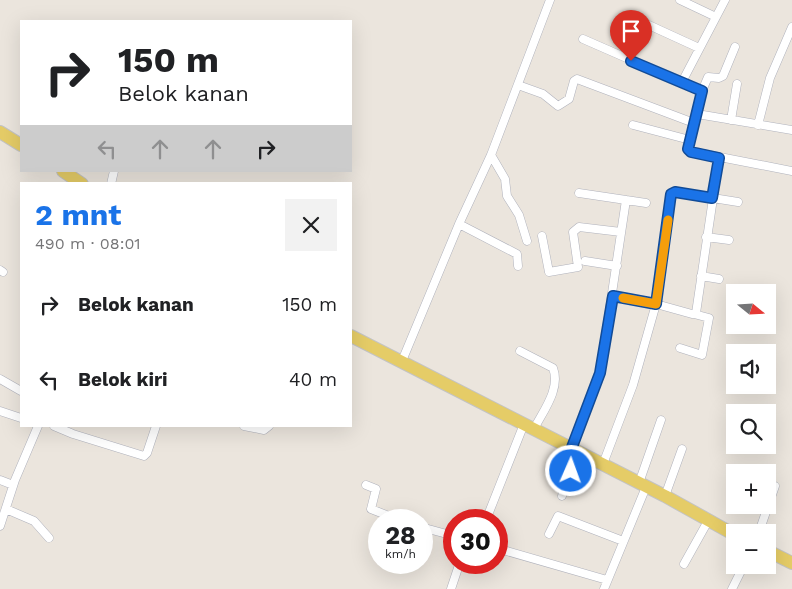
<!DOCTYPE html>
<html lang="id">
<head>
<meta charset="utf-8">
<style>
  :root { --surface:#fff; --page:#f2f2f2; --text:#202124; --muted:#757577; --accent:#1a73e8 }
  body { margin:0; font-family:"Work Sans",sans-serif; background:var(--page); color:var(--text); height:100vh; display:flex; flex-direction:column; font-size:19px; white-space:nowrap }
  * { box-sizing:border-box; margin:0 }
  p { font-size:16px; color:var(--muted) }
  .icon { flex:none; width:28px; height:28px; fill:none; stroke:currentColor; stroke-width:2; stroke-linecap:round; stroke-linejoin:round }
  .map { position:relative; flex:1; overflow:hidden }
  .side { position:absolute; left:20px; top:182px; width:332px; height:245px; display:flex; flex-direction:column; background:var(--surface); border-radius:0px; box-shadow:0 5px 20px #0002 }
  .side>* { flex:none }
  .banner { position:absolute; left:20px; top:20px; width:332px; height:152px; border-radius:0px; box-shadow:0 5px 20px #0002; background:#fff; color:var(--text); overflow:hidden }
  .needle { width:32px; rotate:108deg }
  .controls { position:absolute; left:726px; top:284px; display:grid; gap:10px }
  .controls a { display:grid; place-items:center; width:50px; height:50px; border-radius:0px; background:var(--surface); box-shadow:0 5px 20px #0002; font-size:25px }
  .speed { position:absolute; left:368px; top:509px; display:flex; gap:10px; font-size:25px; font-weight:700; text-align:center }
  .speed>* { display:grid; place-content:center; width:65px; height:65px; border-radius:50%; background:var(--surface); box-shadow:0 5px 20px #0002; line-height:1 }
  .speed small { font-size:12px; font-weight:400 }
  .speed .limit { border:8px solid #d22; background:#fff; color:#111 }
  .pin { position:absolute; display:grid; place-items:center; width:42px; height:42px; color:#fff; margin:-51px -21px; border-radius:50% 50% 50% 0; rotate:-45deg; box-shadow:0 0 5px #0007 }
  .pin .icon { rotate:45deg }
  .me { position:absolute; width:55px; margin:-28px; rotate:2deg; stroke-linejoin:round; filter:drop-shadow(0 0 4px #0008) }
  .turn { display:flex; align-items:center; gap:18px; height:105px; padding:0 15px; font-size:22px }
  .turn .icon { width:65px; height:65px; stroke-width:2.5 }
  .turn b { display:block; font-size:35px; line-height:42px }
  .lanes { display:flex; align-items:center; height:48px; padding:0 15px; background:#0003; justify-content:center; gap:25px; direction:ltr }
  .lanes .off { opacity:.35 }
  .round { display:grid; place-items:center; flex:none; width:52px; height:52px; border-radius:0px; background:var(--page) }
  .overview { display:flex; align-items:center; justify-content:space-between; height:85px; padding:0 15px }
  h1 { font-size:30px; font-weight:700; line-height:38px; color:var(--accent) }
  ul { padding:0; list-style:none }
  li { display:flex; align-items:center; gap:15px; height:75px; padding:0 15px }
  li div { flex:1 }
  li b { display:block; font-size:19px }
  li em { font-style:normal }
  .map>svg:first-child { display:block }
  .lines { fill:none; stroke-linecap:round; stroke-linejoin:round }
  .minor-casing { stroke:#b0b2bc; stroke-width:9 }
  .primary-casing { stroke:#c3c3c3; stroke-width:14 }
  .minor { stroke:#fff; stroke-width:8 }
  .primary { stroke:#e5cc67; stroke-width:12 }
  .route-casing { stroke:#114b97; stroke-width:12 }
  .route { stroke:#1a73e8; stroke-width:9 }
  .slow { stroke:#f59e0b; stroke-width:9 }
</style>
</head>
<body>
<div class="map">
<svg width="792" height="589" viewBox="0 0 792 589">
  <rect width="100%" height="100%" fill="#ebe5dd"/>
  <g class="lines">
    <defs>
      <path id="minor" d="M680,0L716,17
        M640,21L699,48
        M583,39L702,91L687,149L689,151L792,171
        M682,82L725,0
        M518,85L543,94L558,106L569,99L574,81L577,79L694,123
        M702,91L708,77L719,78L723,76L735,47
        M697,114L792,130
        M731,120L737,84
        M633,125L690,140
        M758,125L770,78L792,27
        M491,155L505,179L507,196L519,215L527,241
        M111,184L114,171
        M626,200L646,203
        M459,224L517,254L518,266
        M542,236L549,272L578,267L573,232L579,227L621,232
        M706,237L729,240
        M585,261L617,266
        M0,270L3,272
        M701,276L719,279
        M613,296L656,304L692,314L696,313L719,158
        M680,348L702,355L709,318L694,314
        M520,351L553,368C561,389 543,411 534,429
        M402,361L459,224L491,155L550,0
        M0,379L21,391
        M0,411L21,418
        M54,426L73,434L144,456L147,453L156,426
        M244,426L264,430L269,426
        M603,464L633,385L656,304L671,194L675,192L738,202
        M0,480L13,485
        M639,483L661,420
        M366,485L376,489L371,509L399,520
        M562,496L571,471L569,460L571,449L600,373L626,200L579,193
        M665,496L682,449
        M6,509L34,521L49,538
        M486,520L524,424
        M0,526L15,480L38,426
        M421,527L454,536
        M759,532L775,486
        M549,534L558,516L623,541
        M496,548L607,580
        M684,564L708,521
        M451,589L460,562
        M604,589L646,487
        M732,589L744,565"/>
      <path id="primary" d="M0,132L21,145
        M63,171L82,184
        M351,336L665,496L735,535
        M768,551L792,563"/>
    </defs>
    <use href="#minor" class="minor-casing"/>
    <use href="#primary" class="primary-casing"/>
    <use href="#minor" class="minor"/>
    <use href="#primary" class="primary"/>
  </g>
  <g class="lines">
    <defs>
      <path id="route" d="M571,471L569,455L600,373L613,296L656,304L671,194L675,192L712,198L719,158L691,152L688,149L702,91L631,61"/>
    </defs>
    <use href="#route" class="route-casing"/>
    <use href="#route" class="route"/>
    <path class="slow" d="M623,298L656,304L668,220"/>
  </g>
</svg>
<div class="controls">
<a><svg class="needle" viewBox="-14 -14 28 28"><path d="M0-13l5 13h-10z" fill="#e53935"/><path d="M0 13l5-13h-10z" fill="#757577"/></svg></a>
<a><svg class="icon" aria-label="sound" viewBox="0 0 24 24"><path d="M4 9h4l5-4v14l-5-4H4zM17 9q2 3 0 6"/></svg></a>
<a><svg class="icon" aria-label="search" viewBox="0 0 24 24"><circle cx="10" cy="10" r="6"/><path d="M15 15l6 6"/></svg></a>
<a>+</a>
<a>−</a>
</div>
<div class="speed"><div>28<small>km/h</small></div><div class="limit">30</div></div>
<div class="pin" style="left:631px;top:61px;background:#d93025"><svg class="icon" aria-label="arrive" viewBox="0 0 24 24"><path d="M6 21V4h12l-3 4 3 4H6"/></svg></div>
<svg class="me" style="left:571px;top:471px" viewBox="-20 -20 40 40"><circle r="17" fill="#1a73e8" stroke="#fff" stroke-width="3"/><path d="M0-11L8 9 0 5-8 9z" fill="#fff"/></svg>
<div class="banner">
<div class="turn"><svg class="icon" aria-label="right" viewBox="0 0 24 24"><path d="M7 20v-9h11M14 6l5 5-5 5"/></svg><div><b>150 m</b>Belok kanan</div></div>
<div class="lanes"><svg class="icon off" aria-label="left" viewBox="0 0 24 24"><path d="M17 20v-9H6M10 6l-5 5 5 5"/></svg><svg class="icon off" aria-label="ahead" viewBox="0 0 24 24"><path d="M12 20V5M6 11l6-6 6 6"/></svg><svg class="icon off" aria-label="ahead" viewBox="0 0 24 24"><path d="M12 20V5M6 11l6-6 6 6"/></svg><svg class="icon" aria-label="right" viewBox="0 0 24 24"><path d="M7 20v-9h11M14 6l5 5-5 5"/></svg></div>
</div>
<section class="side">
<div class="overview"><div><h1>2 mnt</h1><p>490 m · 08:01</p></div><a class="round"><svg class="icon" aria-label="close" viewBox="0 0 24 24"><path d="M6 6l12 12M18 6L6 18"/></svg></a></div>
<ul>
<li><svg class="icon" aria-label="right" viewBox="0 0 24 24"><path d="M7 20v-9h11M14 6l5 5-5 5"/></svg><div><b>Belok kanan</b></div><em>150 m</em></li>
<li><svg class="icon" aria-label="left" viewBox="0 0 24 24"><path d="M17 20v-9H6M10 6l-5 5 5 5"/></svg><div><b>Belok kiri</b></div><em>40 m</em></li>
</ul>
</section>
</div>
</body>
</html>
